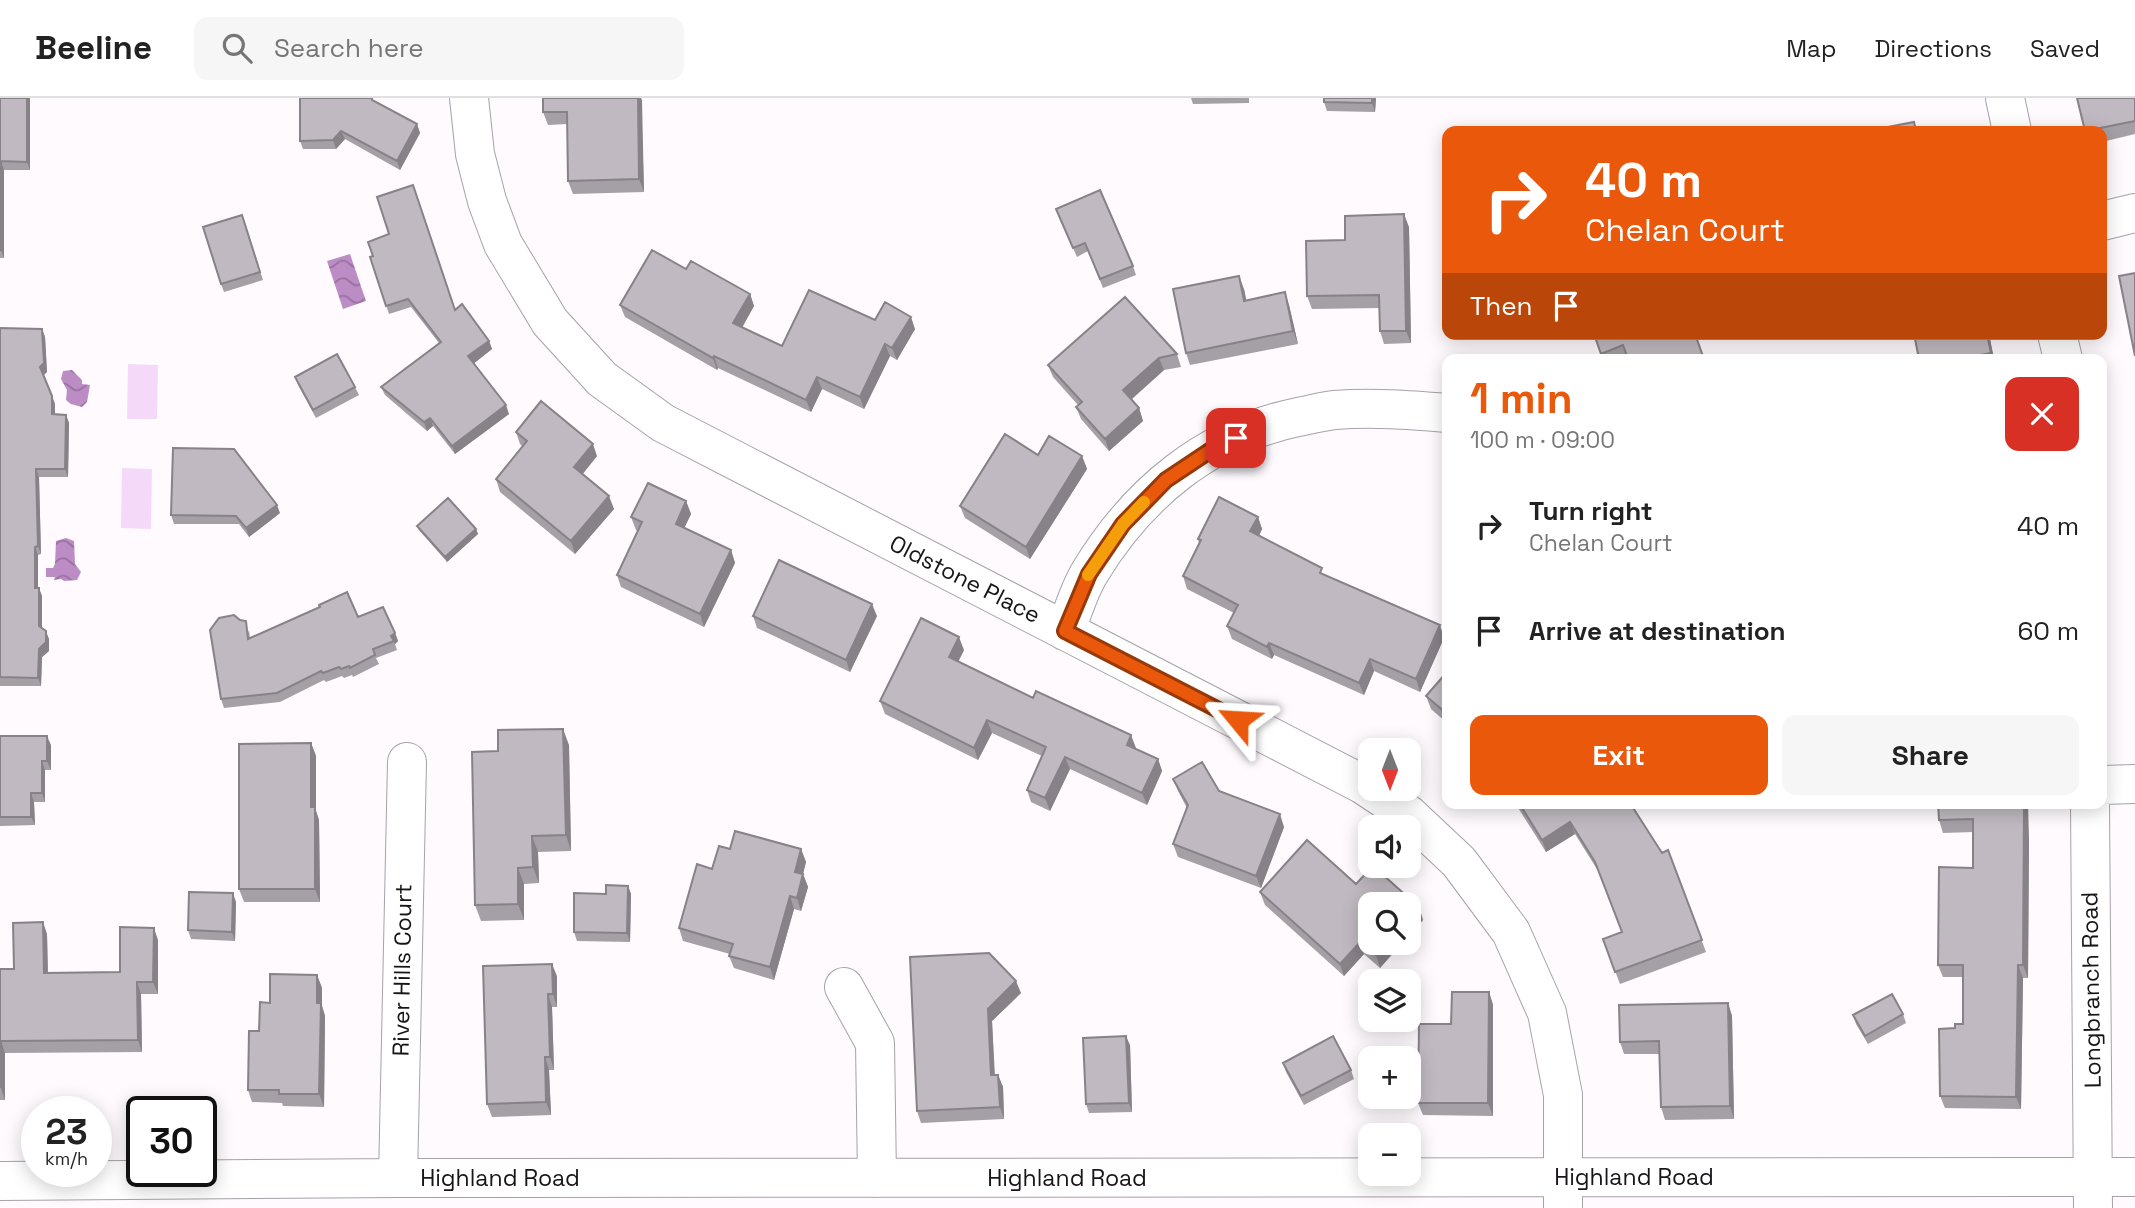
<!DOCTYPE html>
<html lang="en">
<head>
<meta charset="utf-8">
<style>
  :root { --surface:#fff; --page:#f6f6f6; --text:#222; --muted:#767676; --line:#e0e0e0; --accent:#ea580c }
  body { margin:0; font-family:"Space Grotesk",sans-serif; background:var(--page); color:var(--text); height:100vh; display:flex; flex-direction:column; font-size:26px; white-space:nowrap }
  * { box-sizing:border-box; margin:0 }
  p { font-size:23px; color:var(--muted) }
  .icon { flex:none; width:38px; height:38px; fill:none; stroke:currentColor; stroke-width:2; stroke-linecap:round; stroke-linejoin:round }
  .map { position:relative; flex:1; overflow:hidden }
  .sheet { position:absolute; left:1442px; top:256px; width:665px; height:455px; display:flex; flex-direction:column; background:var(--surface); border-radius:14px; box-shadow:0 4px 18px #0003 }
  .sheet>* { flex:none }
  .guide { position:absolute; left:1442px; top:28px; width:665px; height:214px; border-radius:14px; box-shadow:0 4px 18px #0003; background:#ea580c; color:#fff; overflow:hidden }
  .needle { width:46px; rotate:180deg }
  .tools { position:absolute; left:1358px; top:640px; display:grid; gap:14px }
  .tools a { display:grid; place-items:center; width:63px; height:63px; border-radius:14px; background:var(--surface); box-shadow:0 4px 18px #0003; font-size:35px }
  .speed { position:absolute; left:21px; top:998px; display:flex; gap:14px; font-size:35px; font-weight:700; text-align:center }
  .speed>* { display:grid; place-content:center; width:91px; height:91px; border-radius:50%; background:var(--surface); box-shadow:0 4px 18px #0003; line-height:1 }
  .speed small { font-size:18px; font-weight:400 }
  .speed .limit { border:4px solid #111; border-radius:10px; background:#fff; color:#111 }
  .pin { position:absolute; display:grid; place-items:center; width:60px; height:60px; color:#fff; margin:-30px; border-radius:14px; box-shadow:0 4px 10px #0006 }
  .me { position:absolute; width:77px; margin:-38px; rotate:297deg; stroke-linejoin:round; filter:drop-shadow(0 0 5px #0008) }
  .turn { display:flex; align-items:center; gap:24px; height:147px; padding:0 28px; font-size:32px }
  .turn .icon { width:91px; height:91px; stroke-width:2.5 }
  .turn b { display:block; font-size:49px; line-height:60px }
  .then { display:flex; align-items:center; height:66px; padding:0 28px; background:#0003; gap:14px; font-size:26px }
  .round { display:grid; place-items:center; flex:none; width:74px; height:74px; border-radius:14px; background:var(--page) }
  .summary { display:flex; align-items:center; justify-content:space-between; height:119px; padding:0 28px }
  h1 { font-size:42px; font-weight:600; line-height:52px; color:var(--accent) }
  .action { display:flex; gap:14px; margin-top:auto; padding:14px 28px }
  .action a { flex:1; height:80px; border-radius:14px; background:var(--accent); color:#fff; font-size:28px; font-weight:600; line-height:80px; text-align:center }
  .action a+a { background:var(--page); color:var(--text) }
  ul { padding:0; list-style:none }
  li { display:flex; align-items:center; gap:21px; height:105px; padding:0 28px }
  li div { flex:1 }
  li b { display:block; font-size:26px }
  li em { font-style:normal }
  header { display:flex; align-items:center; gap:42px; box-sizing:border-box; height:98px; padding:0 35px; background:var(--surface); border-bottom:2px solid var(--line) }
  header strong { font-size:33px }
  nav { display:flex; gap:38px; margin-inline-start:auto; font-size:24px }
  .search { width:490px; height:63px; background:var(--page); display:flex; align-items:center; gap:18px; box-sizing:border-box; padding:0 24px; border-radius:14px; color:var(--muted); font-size:26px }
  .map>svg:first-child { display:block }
  .green { fill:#f5d9f9 }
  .water { fill:url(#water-waves) }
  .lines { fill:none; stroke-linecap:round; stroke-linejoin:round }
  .minor-casing { stroke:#a7a1a8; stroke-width:40 }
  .minor { stroke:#fff; stroke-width:38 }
  .wall { fill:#a59fa6 }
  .shaded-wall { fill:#868287 }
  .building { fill:#c0b9c1; stroke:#868287; stroke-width:2 }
  .route-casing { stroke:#983908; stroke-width:18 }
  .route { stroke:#ea580c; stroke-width:12 }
  .slow { stroke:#f59e0b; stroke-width:12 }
  .labels { text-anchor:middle; stroke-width:5; stroke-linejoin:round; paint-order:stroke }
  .street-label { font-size:23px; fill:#171518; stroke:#fff }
</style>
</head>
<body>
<header>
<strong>Beeline</strong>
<div class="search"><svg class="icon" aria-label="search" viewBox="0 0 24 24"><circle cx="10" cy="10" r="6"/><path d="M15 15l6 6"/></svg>Search here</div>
<nav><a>Map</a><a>Directions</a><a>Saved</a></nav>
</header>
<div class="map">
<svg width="2135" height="1110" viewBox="0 0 2135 1110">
  <defs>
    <pattern id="water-waves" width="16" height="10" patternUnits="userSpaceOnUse" patternTransform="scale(1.75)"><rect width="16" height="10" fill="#bc8cc5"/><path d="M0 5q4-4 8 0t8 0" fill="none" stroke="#98719f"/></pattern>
  </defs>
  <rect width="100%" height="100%" fill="#fefafe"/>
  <path class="green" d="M128,266L158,267L157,321H127Z
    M122,370L152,371L151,431L121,430Z"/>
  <path class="water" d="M350,156L366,203L343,211L327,163Z
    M72,272L82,282V286L90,287L87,304L82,309L71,306L66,302L67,292L61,281L63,273Z
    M66,440L74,443L75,466L81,474L77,482L64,483L61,481L54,482L55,479H46V470H53L55,466L56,443Z"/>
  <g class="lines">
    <defs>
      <path id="minor" d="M469,0L475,56L487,103L503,146L550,224L602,281L663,325L1362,686L1409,717L1459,764L1511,834L1547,915L1563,997V1110
        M2005,0L2012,33
        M2102,123L2135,115
        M2057,236L2063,261
        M1065,533C1073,514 1079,492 1090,474C1138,395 1207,338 1298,319C1310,317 1323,313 1335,312C1372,309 1410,312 1447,315
        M2102,687L2135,686
        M2090,705L2093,1110
        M844,889L875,945L877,1080
        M398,1080L407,664
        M0,1083L398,1080L2135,1079"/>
    </defs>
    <use href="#minor" class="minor-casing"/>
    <use href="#minor" class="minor"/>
  </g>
  <path class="wall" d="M0,0H30V72H4V160H0Z
    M543,0H641L644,94L573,96L568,83L567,26L548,27L543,14Z
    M1191,0H1249V5L1193,6Z
    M1376,0L1375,14L1327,13L1324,4Z
    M2135,0V36L2102,44V33H2085Z
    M375,3L417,26L420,35L400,72L345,41L336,51H303L300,43Z
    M1056,111L1133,168L1136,177L1103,190L1088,153L1077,159Z
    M242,117L263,182L224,194L221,186Z
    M1409,129L1411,245L1384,246L1380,233L1379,210L1312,211L1307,198L1345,142Z
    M370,159L455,212L489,243L492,251L474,265L509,316L455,356L433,328L427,333L385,297L381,289L439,245L411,209L389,216Z
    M686,171L750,196L754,208L742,230L782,248L875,222L915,231L897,262L890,258L864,311L822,291L811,314L718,270L717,272L625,219L620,207Z
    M1244,191L1246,202L1289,207L1298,246L1190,267L1186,255Z
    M0,230L42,231L45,239L47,274L43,277L55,306V316L66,317L69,325L68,379H39L41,456L38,457V490L42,498V530L49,541V553L42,559L41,588H0Z
    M1594,236H1695L1625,261H1603Z
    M1989,236L1994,261H1919Z
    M1177,256L1181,269L1164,272L1131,302L1139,310L1143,323L1109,353L1081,321L1076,309L1078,307L1053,279L1048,267Z
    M295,279L355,289L359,297L316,320L298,287Z
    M516,334L597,358L583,376L614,411L575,456L500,394L496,381L523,349L520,346Z
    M1038,357L1082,358L1087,371L1030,461L965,420L960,408Z
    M686,403L691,416L684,430L731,452L735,465L704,529L621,489L617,477L638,433L636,432L631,419Z
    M280,415L249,439L239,426H174L171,417Z
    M1258,419L1262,431L1259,438L1325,477L1444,540L1420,594L1374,573L1364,597L1274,557L1272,561L1232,541L1227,528L1234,515L1187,491L1183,478L1199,446L1198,441Z
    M417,428L476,431L478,436L447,464L419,432Z
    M753,518H877L850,574L757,530Z
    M358,519L395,535L398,543L395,546L397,552L376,560L379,566L353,579L352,577L344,580L342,578L326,584L324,582L280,604L224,610L221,601L249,532L250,540Z
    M964,552L958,564L1033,600L1131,637L1135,651L1158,661L1162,673L1147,707L1070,671L1050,713L1031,704L1027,692L1042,658L992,635L978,662L885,616L880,603Z
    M1447,574V625L1431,611L1426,598Z
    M0,638L51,647V672H45V704H34L35,727L0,728Z
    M311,645L316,658V713L319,722L320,804H244L239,791Z
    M569,647L571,753L538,754L539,785L524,786V822L481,823L475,807L498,653Z
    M1173,681L1219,693L1284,729L1261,790L1178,759L1173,746L1187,710L1178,693Z
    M1515,705H1630L1662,755L1668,752L1706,854L1620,886L1603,841L1622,834L1600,776L1575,736L1546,754Z
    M1938,705L2029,740L2028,880H2023L2021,1011L1945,1010L1940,998L1955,930L1963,926V879H1943L1938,867L1973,770V734L1943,735L1939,722Z
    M730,751H801L806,764L803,776L808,789L801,813L794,811L774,882L734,870L729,858L730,856L683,843L679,830L712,771Z
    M1356,786L1419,809L1423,822L1409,838V807L1370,845H1402L1380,870L1364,856L1344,878L1265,807L1260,794Z
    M628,788L631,796L630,844L577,843L574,834L606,796Z
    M236,804L235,843L191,841L188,832Z
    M47,836L48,875L120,874L158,842V896H141L142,954L5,955V1002H0V871H14Z
    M910,859L1021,895L992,923L995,977H998L1003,989L1004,1021L921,1025L917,1013Z
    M317,877L322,890V908L325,918L324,1009L283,1008L282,1005L252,1004L248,992L259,933L270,905Z
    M557,878V909H552L554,972H549L551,1017L492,1019L487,1006Z
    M1489,894L1493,907V1018L1423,1017L1418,1005L1451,926Z
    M1728,905L1732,918L1734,1021L1665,1022L1661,1009L1660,956H1624L1620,944Z
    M1903,916L1906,925L1868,946L1856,926L1853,917Z
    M1130,947L1132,1014L1089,1015L1086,1006Z
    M1283,965L1351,972L1354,981L1304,1007L1286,974Z"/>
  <path class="shaded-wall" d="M27,0H30V72L27,64Z
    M638,0H641L642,2L644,94L639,81Z
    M1372,0H1376L1375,14L1372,5Z
    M417,26L420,35L400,72L397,63Z
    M341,33L345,41L336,51L333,42Z
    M1,63L4,72V160L1,152Z
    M1404,116L1409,129L1411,245L1406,233Z
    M1239,178L1244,191L1249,215L1244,203Z
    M1285,194L1289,207L1298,246L1293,233Z
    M750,196L754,208L737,238L733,225Z
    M911,219L915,231L897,262L892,250Z
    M42,231L45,239L47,274L43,278L40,269Z
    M1987,236H1989L1994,261H1993L1991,255Z
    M489,243L492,251L472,267L468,258Z
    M885,246L890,258L864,311L860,299Z
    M714,258L718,270L717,272L713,260Z
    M1159,260L1164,272L1127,305L1123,292Z
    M817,279L822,291L811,314L806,302Z
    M52,298L55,306V325L52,316Z
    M506,307L509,316L455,356L452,348Z
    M1139,310L1143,323L1109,353L1105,341Z
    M66,317L69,325L68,379L65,371Z
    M430,320L433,328L427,333L424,324Z
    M593,346L597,358L578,381L574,369Z
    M1082,358L1087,371L1030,461L1026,449Z
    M36,371L39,379L41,456L38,448Z
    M609,398L614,411L575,456L571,443Z
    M686,403L691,416L680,439L676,426Z
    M277,407L280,415L249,439L246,430Z
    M1258,419L1262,431L1255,446L1250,433Z
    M476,431L478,436L447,464L445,459Z
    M35,449L38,457V498L35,490Z
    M731,452L735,465L704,529L700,516Z
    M39,490L42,498V536L39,528Z
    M872,506L877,518L850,574L846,562Z
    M1440,527L1444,540L1420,594L1416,581Z
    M46,533L49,541V553L42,559L41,588L38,580L39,551Z
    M395,535L398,543L395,546L391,538Z
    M959,539L964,552L954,572L949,559Z
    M1269,545L1274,557L1272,561L1267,549Z
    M1370,561L1374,573L1364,597L1359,585Z
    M987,622L992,635L978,662L974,650Z
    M563,631L569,647L571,753L566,737Z
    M1131,637L1136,650L1132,659L1127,647Z
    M47,638L51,647V672L47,663Z
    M311,645L316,658V713L319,722L320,804L315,791L311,709Z
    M1065,659L1070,671L1050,713L1045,700Z
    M1158,661L1162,673L1147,707L1142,695Z
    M42,663L45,672V704L42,695Z
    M31,695L34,704L35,727L31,719Z
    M2024,705H2028L2029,740L2028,880L2023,867Z
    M1280,716L1284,729L1261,790L1256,778Z
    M1570,724L1575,736L1546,754L1542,742Z
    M532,738L538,754L539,785L533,769Z
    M801,751L806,764L800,787L795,774Z
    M518,770L524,786V822L518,806Z
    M803,776L808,789L801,813L797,800Z
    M628,788L631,796L630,844L627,835Z
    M233,795L236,804L235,843L232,834Z
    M790,798L794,811L774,882L770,869Z
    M1419,809L1423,822L1409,838V821Z
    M43,824L47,836L48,887L44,875Z
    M154,830L158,842V896L153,884Z
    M1360,844L1364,856L1344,878L1340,866Z
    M1386,845H1402L1380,870L1376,857Z
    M552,866L557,878V909L553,896Z
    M2018,867L2023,880L2021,1011L2016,999Z
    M317,877L322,890V908L325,918L324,1009L319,996Z
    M1016,883L1021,895L992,923L995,989L991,977L988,911Z
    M137,884L141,896L142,954L138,942Z
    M1489,894L1493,907V1018L1488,1005Z
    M548,896L552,909L554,972L550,959Z
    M1728,905L1732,918L1734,1021L1730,1008Z
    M1126,938L1130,947L1132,1014L1129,1005Z
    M1,943L5,955V1002L1,990Z
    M545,959L549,972L551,1017L546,1004Z
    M998,977L1003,989L1004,1021L1000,1009Z"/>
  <path class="building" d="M0,0H27V64L1,63V152H0Z
    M300,0H372V2L417,26L397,63L341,33L333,42L300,43Z
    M543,0H638L639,81L568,83L567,14H543Z
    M1324,0H1372V5L1324,4Z
    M2077,0H2135V23L2085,33Z
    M1914,24L1916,33H1867Z
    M413,87L455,212L462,206L489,243L468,258L506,307L452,348L430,320L424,324L381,289L441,244L408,201L386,208L370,159L373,158L368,144L389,136L377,99Z
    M1100,92L1133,168L1100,181L1085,145L1073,150L1056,111Z
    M1404,116L1406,233H1380L1379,197L1307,198L1306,143L1345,142V118Z
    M242,117L260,174L221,186L203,129Z
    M652,152L686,171L691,163L750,196L733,225L782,248L809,192L875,222L885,204L911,219L892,250L885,246L860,299L817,279L806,302L714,258L713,260L620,207Z
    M1447,175V189L1444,188Z
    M2135,175V258L2119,178Z
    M1239,178L1244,203L1285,194L1293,233L1186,255L1173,191Z
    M1125,199L1177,256L1159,260L1123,292L1139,310L1105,341L1076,309L1082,304L1048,267Z
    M0,230L42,231L44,265L40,269L52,298V316L66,317L65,371H36L38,448L35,449V490H39V528L46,533V544L39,551L38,580L0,579Z
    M1594,236H1695L1704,261H1628L1623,247L1601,256Z
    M1914,236H1987L1991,255L1960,261H1919Z
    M337,256L355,289L313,312L295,279Z
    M541,303L593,346L574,369L609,398L571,443L496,381L527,343L516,334Z
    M1005,336L1038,357L1049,338L1082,358L1026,449L960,408Z
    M173,350L234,351L277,407L246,430L236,418L171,417Z
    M648,385L686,403L676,426L731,452L700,516L617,477L642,424L631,419Z
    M1219,399L1258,419L1250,433L1322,470L1320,475L1440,527L1416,581L1370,561L1359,585L1269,545L1267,549L1227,528L1238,507L1183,478L1201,442L1198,441Z
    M448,400L476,431L445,459L417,428Z
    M779,462L872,506L846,562L753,518Z
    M347,494L358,519L383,509L395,535L391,538L394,543L373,551L375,557L350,570L349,568L341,571L339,569L323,575L321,573L277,595L221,601L210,532L219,520L234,517L240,522L246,523L248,541L320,509L319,507Z
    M921,520L959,539L949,559L1033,600L1036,593L1131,637L1127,647L1158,661L1142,695L1065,659L1045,700L1027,692L1046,649L987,622L974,650L880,603Z
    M1447,574V616L1426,598Z
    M563,631L566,737L532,738L533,769L518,770V806L475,807L472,654L498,653V632Z
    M0,638H47V663H42V695H31V719H0Z
    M311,645V709H315V791H239V646Z
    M1202,664L1219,693L1280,716L1256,778L1173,746L1188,707L1173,681Z
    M1519,705H1630L1662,755L1668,752L1702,842L1615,874L1603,841L1622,834L1595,764L1570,724L1542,742Z
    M1938,705H2024L2023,867H2018L2016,999L1940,998L1939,931L1955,930V926H1963V867H1938L1939,769L1973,770V721L1939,722Z
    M735,733L801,751L795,774L803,776L797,800L790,798L770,869L729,858L733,846L679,830L697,766L712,771L719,748L730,751Z
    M1307,742L1356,786L1373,768L1419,809L1409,821V807H1370V845H1386L1376,857L1360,844L1340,866L1260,794Z
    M606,787L628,788L627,835L574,834V795L606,796Z
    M189,794L233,795L232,834L188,832Z
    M43,824L44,875L120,874V829L154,830L153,884H137L138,942L1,943L0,990V871H14L13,825Z
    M989,855L1016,883L988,911L991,977H998L1000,1009L917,1013L910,859Z
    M552,866L553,896H548L550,959H545L546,1004L487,1006L483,868Z
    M270,876L317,877V905H321L319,996H279V992H248L249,933H259L260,904L270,905Z
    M1452,894H1489L1488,1005H1418L1419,926H1451Z
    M1892,896L1903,916L1865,938L1853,917Z
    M1728,905L1730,1008L1661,1009L1659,943L1620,944L1619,907Z
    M1126,938L1129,1005L1086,1006L1083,940Z
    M1333,938L1351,972L1301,998L1283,965Z"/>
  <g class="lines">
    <defs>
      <path id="route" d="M1236,340L1217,348L1166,382L1123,426L1089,476L1065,533L1238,622"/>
    </defs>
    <use href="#route" class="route-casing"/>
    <use href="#route" class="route"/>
    <path class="slow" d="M1088,477L1123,426L1144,404"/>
  </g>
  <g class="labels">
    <g class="street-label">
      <text transform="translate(965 481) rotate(27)" y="8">Oldstone Place</text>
      <text transform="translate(402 872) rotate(-89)" y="8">River Hills Court</text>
      <text transform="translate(2091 892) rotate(-91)" y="8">Longbranch Road</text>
      <text x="1634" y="1087">Highland Road</text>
      <text x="500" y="1088">Highland Road</text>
      <text x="1067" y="1088">Highland Road</text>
    </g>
  </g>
</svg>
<div class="tools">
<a><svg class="needle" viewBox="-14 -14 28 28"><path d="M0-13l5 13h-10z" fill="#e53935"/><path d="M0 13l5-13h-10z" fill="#767676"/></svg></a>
<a><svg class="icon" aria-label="sound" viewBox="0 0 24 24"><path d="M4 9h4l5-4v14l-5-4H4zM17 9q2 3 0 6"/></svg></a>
<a><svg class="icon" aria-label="search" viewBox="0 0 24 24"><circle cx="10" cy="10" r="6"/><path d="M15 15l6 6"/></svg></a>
<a><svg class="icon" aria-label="layers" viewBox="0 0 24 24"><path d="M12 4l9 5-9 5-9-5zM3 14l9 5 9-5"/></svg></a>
<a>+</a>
<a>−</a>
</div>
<div class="speed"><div>23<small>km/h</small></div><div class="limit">30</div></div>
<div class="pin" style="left:1236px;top:340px;background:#d93025"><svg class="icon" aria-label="arrive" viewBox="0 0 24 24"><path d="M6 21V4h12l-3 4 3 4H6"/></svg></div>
<svg class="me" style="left:1238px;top:622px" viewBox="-20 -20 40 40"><path d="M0-17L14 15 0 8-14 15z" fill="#ea580c" stroke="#fff" stroke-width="4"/></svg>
<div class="guide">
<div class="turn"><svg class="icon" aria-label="right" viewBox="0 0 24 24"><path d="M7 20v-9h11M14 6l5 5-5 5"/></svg><div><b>40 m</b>Chelan Court</div></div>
<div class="then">Then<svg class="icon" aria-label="arrive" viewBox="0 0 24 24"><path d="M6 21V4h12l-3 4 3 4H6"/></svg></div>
</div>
<section class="sheet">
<div class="summary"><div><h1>1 min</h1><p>100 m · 09:00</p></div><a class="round" style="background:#d93025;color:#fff"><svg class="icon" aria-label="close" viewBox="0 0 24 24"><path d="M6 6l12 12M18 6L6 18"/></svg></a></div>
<ul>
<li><svg class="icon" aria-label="right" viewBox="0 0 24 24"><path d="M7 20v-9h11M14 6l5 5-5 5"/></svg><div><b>Turn right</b><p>Chelan Court</p></div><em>40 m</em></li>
<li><svg class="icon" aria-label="arrive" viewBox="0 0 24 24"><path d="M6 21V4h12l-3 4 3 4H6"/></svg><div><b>Arrive at destination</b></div><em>60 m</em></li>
</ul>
<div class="action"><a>Exit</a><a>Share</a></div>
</section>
</div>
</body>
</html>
